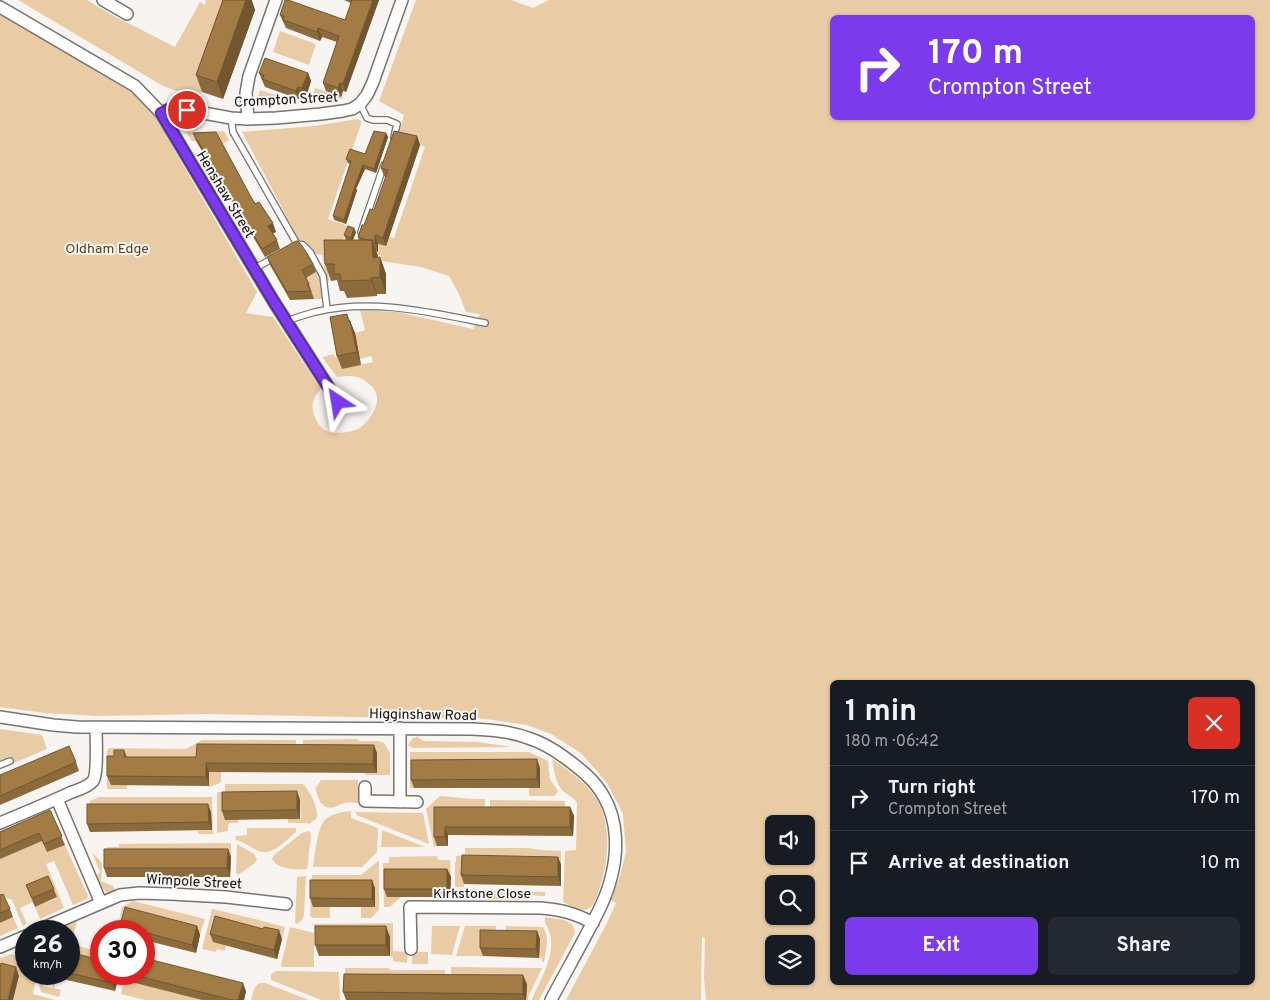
<!DOCTYPE html>
<html lang="en">
<head>
<meta charset="utf-8">
<style>
  :root { --surface:#171b24; --page:#242831; --text:#f1f3f6; --muted:#9ea1a6; --line:#363941; --accent:#7c3aed }
  body { margin:0; font-family:Overpass,sans-serif; background:var(--page); color:var(--text); height:100vh; display:flex; flex-direction:column; font-size:19px; white-space:nowrap }
  * { box-sizing:border-box; margin:0 }
  p { font-size:16px; color:var(--muted) }
  .icon { flex:none; width:28px; height:28px; fill:none; stroke:currentColor; stroke-width:2; stroke-linecap:round; stroke-linejoin:round }
  .map { position:relative; flex:1; overflow:hidden }
  .panel { position:absolute; left:830px; top:680px; width:425px; height:305px; display:flex; flex-direction:column; background:var(--surface); border-radius:8px; box-shadow:0 1px 4px #0004 }
  .panel>* { flex:none }
  .top-card { position:absolute; left:830px; top:15px; width:425px; height:105px; border-radius:8px; box-shadow:0 1px 4px #0004; background:#7c3aed; color:#fff; overflow:hidden }
  .tools { position:absolute; left:765px; top:815px; display:grid; gap:10px }
  .tools a { display:grid; place-items:center; width:50px; height:50px; border-radius:8px; background:var(--surface); box-shadow:0 1px 4px #0004; font-size:25px }
  .speed { position:absolute; left:15px; top:920px; display:flex; gap:10px; font-size:25px; font-weight:700; text-align:center }
  .speed>* { display:grid; place-content:center; width:65px; height:65px; border-radius:50%; background:var(--surface); box-shadow:0 1px 4px #0004; line-height:1 }
  .speed small { font-size:12px; font-weight:400 }
  .speed .limit { border:8px solid #d22; background:#fff; color:#111 }
  .pin { position:absolute; display:grid; place-items:center; width:42px; height:42px; color:#fff; margin:-21px; border:2px solid #fff; border-radius:50%; box-shadow:0 1px 5px #0007 }
  .me { position:absolute; width:55px; margin:-28px; rotate:327deg; stroke-linejoin:round; filter:drop-shadow(0 0 4px #0008) }
  .turn { display:flex; align-items:center; gap:18px; height:105px; padding:0 15px; font-size:22px }
  .turn .icon { width:65px; height:65px; stroke-width:2.5 }
  .turn b { display:block; font-size:35px; line-height:42px }
  .round { display:grid; place-items:center; flex:none; width:52px; height:52px; border-radius:8px; background:var(--page) }
  .head { display:flex; align-items:center; justify-content:space-between; height:85px; padding:0 15px }
  h1 { font-size:30px; font-weight:700; line-height:38px }
  .cta { display:flex; gap:10px; margin-top:auto; padding:10px 15px }
  .cta a { flex:1; height:58px; border-radius:8px; background:var(--accent); color:#fff; font-size:20px; font-weight:700; line-height:58px; text-align:center }
  .cta a+a { background:var(--page); color:var(--text) }
  ul { padding:0; list-style:none }
  li { display:flex; align-items:center; gap:15px; height:65px; padding:0 15px; border-top:1px solid var(--line) }
  li div { flex:1 }
  li b { display:block; font-size:19px }
  li em { font-style:normal }
  .map>svg:first-child { display:block }
  .green { fill:#e9cca5; fill-rule:evenodd }
  .lines { fill:none; stroke-linecap:round; stroke-linejoin:round }
  .lane-casing { stroke:#767370; stroke-width:8 }
  .street-casing { stroke:#767370; stroke-width:14 }
  .lane { stroke:#fff; stroke-width:5.5 }
  .street { stroke:#fff; stroke-width:11 }
  .wall { fill:#8b6a3b }
  .shaded-wall { fill:#715630 }
  .building { fill:#a27b45; stroke:#715630 }
  .route-casing { stroke:#51269a; stroke-width:12 }
  .route { stroke:#7c3aed; stroke-width:9 }
  .labels { text-anchor:middle; stroke-width:4; stroke-linejoin:round; paint-order:stroke }
  .street-label { font-size:14px; fill:#0f0e0d; stroke:#f7f4f1 }
  .park-label { font-size:14px; fill:#5e4116; stroke:#f7f4f1 }
</style>
</head>
<body>
<div class="map">
<svg width="1270" height="1000" viewBox="0 0 1270 1000">
  <rect width="100%" height="100%" fill="#f7f4f1"/>
  <path class="green" d="M18,0H87L117,18L132,25L175,47L200,2L205,5L206,0H231L199,99L163,86Z
    M416,0H511L533,8L549,0H1270V1000H706L704,978L705,938L702,937L701,1000H566L607,923L616,903L611,900L620,876L626,852L623,814L607,783L582,754L551,734L527,725L478,718H407L206,714L99,716L45,713L0,707V14L135,94L154,115L257,292L246,313L273,317L321,389C313,397 310,407 315,417C316,420 319,425 321,427C329,436 348,433 358,429C368,424 381,404 376,393C375,390 372,386 369,384C360,375 349,375 337,377L322,357L334,354L335,357L339,356L342,369L373,362L371,356L360,359L355,333L365,330L360,310L397,312L473,329L480,314L466,312L459,294L449,276L421,267L381,261V255L327,254L329,281L327,282L322,255L316,254L300,242L242,132L314,126L358,119L361,121V124L328,219L348,226L343,240L359,247L362,239L386,246L389,237L394,238L425,147L420,145L397,140L404,115L379,101ZM832,18H1252V118H832ZM832,682H1252V982H832ZM774,824H806V856H774ZM774,884H806V916H774ZM774,944H806V976H774Z
    M280,31L316,44L309,65L273,52Z
    M315,88L345,98L310,102Z
    M260,90L291,100L289,104L268,105L263,103L258,96Z
    M224,131L229,140L221,145L218,140L192,141L186,132Z
    M316,272L320,280L322,299H314L310,294L312,293L305,279Z
    M0,729L42,735L47,749L14,763L11,756L0,761Z
    M417,737L424,741L478,742L512,747L413,748L408,745L412,739Z
    M357,739L359,741H378L384,743L390,753V775H365V773H377L376,753H303V740Z
    M202,740H296V753L199,771L111,784L127,785V789H107V751L109,748L186,749Z
    M410,752H529L548,761L550,779L558,791L555,796H529V788H540V768H414V788H410Z
    M552,759C570,771 591,786 601,807C603,811 604,817 605,821C610,846 606,869 598,893C596,898 594,906 588,909C581,913 570,905 563,902L565,851L576,850L577,803C574,797 567,795 562,790C555,782 554,769 552,759Z
    M209,772H221V781L220,783L209,787Z
    M321,780H358V803C354,803 349,802 345,803C337,805 330,812 322,804C318,800 318,794 315,789Z
    M225,784H303C309,789 321,812 316,819C315,820 310,823 309,824L307,823H288V819H301L300,800L238,819V823H230L228,825V831L217,833V792H225Z
    M440,796L473,799H485V815H437V846L434,847L426,809Z
    M99,797H212L213,834H198V831L212,830L211,812H90V801Z
    M490,800L565,801V816L490,815Z
    M351,811V818L378,828L377,852L362,867H313C315,855 317,825 327,818C334,813 343,812 351,811Z
    M356,812L423,813L429,844L356,815Z
    M34,823L65,845L88,896L87,899L73,905L54,861L46,864L64,908L40,919L35,907L57,898L30,893L33,902L20,908L27,924L23,926L12,900L5,897L6,902L0,905V837Z
    M247,828H296V832C286,840 272,857 258,851C250,847 244,842 236,840L235,836L247,835Z
    M382,830L425,847H381Z
    M308,831L310,832C313,839 309,845 309,852C308,858 309,863 307,869C296,870 278,870 272,859L274,855L302,833Z
    M231,843V857H107V847H119V844Z
    M237,844L254,854L257,859L255,863L238,875L236,873Z
    M465,848H528L541,850L561,851V865L465,864L464,887H455V862H456V856L465,855Z
    M92,852L102,863L101,881L113,886L115,891L107,893L101,887L97,875L100,872Z
    M437,856L438,860H450L451,877H413L387,897H401L390,907H384L383,863H389V857Z
    M378,861H379V910L371,918H361V907H375H330V918H313L310,916L312,875H361Z
    M306,876L304,915L302,920L297,924L295,923L297,877Z
    M481,891L545,892V896L525,895L519,900L481,899Z
    M133,901L205,919L200,935L183,930L117,931L122,907Z
    M212,909L247,917L285,927L282,939L267,935L226,945L225,951L217,949L216,952L202,949Z
    M13,917L18,928L0,936V923Z
    M545,917L564,920L573,925L575,933L539,1000H532V999C542,977 561,946 545,923Z
    M74,921L77,922L72,939H69V931H65L64,930L60,931H51Z
    M393,923V951L408,952L407,963L393,961V957L390,956V937L319,931L312,924Z
    M432,926H460L452,955L431,954Z
    M465,926H496L495,938H483V956H456Z
    M506,926L543,927C550,937 546,950 544,962H542V958H539L540,939L506,938Z
    M290,927L314,933V967H282L281,965Z
    M69,944L101,952V967L69,959Z
    M412,952H428V964H412Z
    M11,954L26,959V974H37L33,994L55,1000H5L0,992V958Z
    M451,967L542,968L528,997V1000H526V984L451,983Z
    M345,968H389L390,970H445V983L345,997Z
    M278,971L339,972L340,1000H321L271,980V975L274,972Z
    M42,974H45L43,986L52,988L55,977H56L54,988L61,990L59,997L41,992L39,985Z
    M126,974H133L131,982L202,1000H145L121,994Z
    M260,983H265L309,1000H251C253,993 253,987 260,983Z"/>
  <g class="lines">
    <defs>
      <path id="lane" d="M360,104L367,118L373,120H387L397,124L394,137
        M231,118L233,132L297,244L303,245L310,252L323,276L327,309
        M361,232L384,165
        M254,269L273,258
        M286,322C295,317 305,315 315,312C371,298 429,312 485,323
        M0,765L10,761"/>
      <path id="street" d="M103,0L127,14
        M0,7L135,86L161,113L274,302L338,402
        M161,113L170,109L187,110L231,118L248,119L276,118L321,114L343,111L352,109L360,104L367,95L373,82L402,0
        M248,119L246,93L249,76L276,0
        M0,717L53,725L77,727L471,729C490,730 510,731 528,738C541,742 553,749 564,757C579,768 595,780 604,797C618,821 618,852 611,878C606,899 595,918 585,937C574,958 562,979 551,1000
        M365,787V801L417,802
        M57,799L101,903
        M400,802V728
        M0,823C24,813 48,803 72,792C78,790 88,787 93,781C98,774 96,738 96,727
        M36,931L120,895L139,893L170,894L226,897L286,904
        M0,947L26,936
        M411,949L410,907L541,908C563,910 574,913 593,923"/>
    </defs>
    <use href="#lane" class="lane-casing"/>
    <use href="#street" class="street-casing"/>
    <use href="#lane" class="lane"/>
    <use href="#street" class="street"/>
  </g>
  <path class="wall" d="M223,0H252V1L255,10L223,99L202,92L196,75Z
    M344,0H379L346,92L343,91L341,97L326,91L323,83L337,42L322,37L320,41L286,28L280,15L345,20L351,3Z
    M259,73H308L311,81L306,97L301,95L299,99L265,87Z
    M193,133L251,197L276,232L273,233L277,240L280,249L265,257L196,141Z
    M386,133L388,137L376,173L365,169L356,189L357,190L346,224L334,220L333,216L350,164L348,163L346,159L365,154Z
    M417,136L420,145L386,246L378,244V252L376,251L378,257H380L386,274V294H377V296L347,298L344,291H340L337,280L331,281L325,264L346,240L344,235L356,232L353,240H359L358,237L364,225L374,210L386,177L384,176L381,168Z
    M267,257L313,264L316,272L306,278L309,284L314,299L290,300L270,265Z
    M349,321H350L355,333L361,365L342,369L337,356Z
    M124,750L127,757H196L377,753V773L209,772V786L111,785L107,776L114,756Z
    M76,762L79,771L0,805V775Z
    M540,768V788H414L411,780Z
    M300,800V819L225,820L222,811Z
    M434,807H570L574,816L573,836L448,835V846H437L434,837Z
    M50,810L65,845L47,852L42,841L0,859V832Z
    M211,812L212,830L90,832L87,824Z
    M228,849L231,857L230,877H107L104,868Z
    M558,857L561,865V886L464,884L461,875Z
    M447,869L451,877L450,897H387L384,889Z
    M48,876L57,897L35,907L26,885Z
    M375,888V907H313L310,898Z
    M0,895L10,909L13,917L0,923Z
    M120,926H197L200,935L196,953L144,940V931H122Z
    M537,931L540,939L539,958L483,956L480,948Z
    M210,934L282,939L277,959L213,942Z
    M390,937V956H319L315,945Z
    M69,952L101,974H119L115,991L45,975V974H69Z
    M128,974H144L246,991L244,1000H202L131,982Z
    M527,984L526,1000H346L343,992Z"/>
  <path class="shaded-wall" d="M246,0H252V1L255,10L223,99L217,82Z
    M373,0H379L346,92L343,84Z
    M318,28L322,37L320,41L317,32Z
    M308,73L311,81L306,97L302,88Z
    M340,83L343,91L341,97L338,88Z
    M298,87L301,95L299,99L296,91Z
    M386,133L388,137L376,173L374,169Z
    M417,136L420,145L386,246L383,238Z
    M363,165L365,169L356,189L357,190L346,224L344,220L355,186Z
    M273,223L276,232L271,234L268,226Z
    M354,228L356,232L352,242L351,238Z
    M375,235L378,244V252L375,243Z
    M372,240L378,256L379,274L373,258Z
    M380,257L386,274V294L380,277Z
    M371,278L377,294V296L371,280Z
    M347,314L355,333L361,365L357,352Z
    M374,745L377,753V773L373,764Z
    M537,759L540,768V788L537,779Z
    M206,763L209,772V786L206,777Z
    M297,791L300,800V819L297,810Z
    M208,804L211,812L212,830L209,822Z
    M570,807L574,816L573,836L570,827Z
    M445,827L448,835V846L445,837Z
    M228,849L231,857L230,877L227,868Z
    M558,857L561,865V886L558,877Z
    M447,869L451,877L450,897L447,889Z
    M372,880L375,888V907L372,899Z
    M197,926L200,935L196,953L192,945Z
    M386,926L390,937V956L386,945Z
    M279,930L282,939L277,959L274,950Z
    M537,931L540,939L539,958L536,949Z
    M16,967L19,976L13,1000H8Z
    M114,974H119L115,991L112,983Z
    M523,975L527,984L526,1000H525L523,994Z
    M243,983L246,991L244,1000H238Z"/>
  <path class="building" d="M223,0H246L217,82L196,75Z
    M285,0H288L345,20L352,0H373L343,84L340,83L338,88L323,83L339,36L318,28L317,32L283,20L284,16L280,15Z
    M265,58L308,73L302,88L298,87L296,91L262,79L264,75L259,73Z
    M374,131L386,133L374,169L363,165L355,186L344,220L333,216L351,161L346,159L350,149L365,154Z
    M394,131L417,136L383,238L375,235V243L373,242L372,240H366L358,237L362,225H364L370,209L374,210L388,170L381,168Z
    M216,132L251,197L255,204L259,202L273,223L268,226L277,240L262,249L193,133Z
    M348,226L354,228L351,238L344,235Z
    M324,240H372L373,258L380,257V277L371,278V280L341,281L340,274H334V264H325Z
    M296,241H298L303,247L313,264L302,270L309,284L307,285L311,291L287,292L267,257Z
    M347,314L348,321H350L357,352L337,356L330,317Z
    M197,744L374,745L373,764L206,763V777L107,776V756H114V750H124V757H196Z
    M69,746L76,762L0,796V775Z
    M537,759V779L411,780V760Z
    M297,791V810L222,811V792Z
    M87,804H208L209,822L87,824Z
    M434,807H570V827H445V837H434Z
    M50,810L62,836L44,844L39,833L0,850V832Z
    M104,849H228L227,868H104Z
    M462,855L558,857V877L461,875Z
    M384,869H447V889H384Z
    M48,876L54,889L32,898L26,885Z
    M310,880H372V899L310,898Z
    M3,894L10,909L0,913V895Z
    M125,907L197,926L192,945L144,932V931H140L120,926Z
    M215,916L263,929L264,927L279,930L274,950L210,934Z
    M315,926H386V945H315Z
    M480,930L537,931L536,949L480,948Z
    M69,952L101,960V974H114L112,983L69,973Z
    M144,958L243,983L238,1000H232L130,974H144Z
    M1,963L16,967L8,1000H0V968Z
    M344,974L523,975V994L343,992Z"/>
  <g class="lines">
    <defs>
      <path id="route" d="M187,110L170,109L161,113L274,302L338,402"/>
    </defs>
    <use href="#route" class="route-casing"/>
    <use href="#route" class="route"/>
  </g>
  <g class="labels">
    <g class="street-label">
      <text transform="translate(286 99) rotate(-3)" y="5">Crompton Street</text>
      <text transform="translate(226 194) rotate(59)" y="5">Henshaw Street</text>
      <text transform="translate(423 714) rotate(1)" y="5">Higginshaw Road</text>
      <text transform="translate(194 881) rotate(3)" y="5">Wimpole Street</text>
      <text x="482" y="898">Kirkstone Close</text>
    </g>
    <g class="park-label">
      <text x="107" y="253">Oldham Edge</text>
    </g>
  </g>
</svg>
<div class="tools">
<a><svg class="icon" aria-label="sound" viewBox="0 0 24 24"><path d="M4 9h4l5-4v14l-5-4H4zM17 9q2 3 0 6"/></svg></a>
<a><svg class="icon" aria-label="search" viewBox="0 0 24 24"><circle cx="10" cy="10" r="6"/><path d="M15 15l6 6"/></svg></a>
<a><svg class="icon" aria-label="layers" viewBox="0 0 24 24"><path d="M12 4l9 5-9 5-9-5zM3 14l9 5 9-5"/></svg></a>
</div>
<div class="speed"><div>26<small>km/h</small></div><div class="limit">30</div></div>
<div class="pin" style="left:187px;top:110px;background:#d93025"><svg class="icon" aria-label="arrive" viewBox="0 0 24 24"><path d="M6 21V4h12l-3 4 3 4H6"/></svg></div>
<svg class="me" style="left:338px;top:402px" viewBox="-20 -20 40 40"><path d="M0-17L14 15 0 8-14 15z" fill="#7c3aed" stroke="#fff" stroke-width="4"/></svg>
<div class="top-card">
<div class="turn"><svg class="icon" aria-label="right" viewBox="0 0 24 24"><path d="M7 20v-9h11M14 6l5 5-5 5"/></svg><div><b>170 m</b>Crompton Street</div></div>
</div>
<section class="panel">
<div class="head"><div><h1>1 min</h1><p>180 m · 06:42</p></div><a class="round" style="background:#d93025;color:#fff"><svg class="icon" aria-label="close" viewBox="0 0 24 24"><path d="M6 6l12 12M18 6L6 18"/></svg></a></div>
<ul>
<li><svg class="icon" aria-label="right" viewBox="0 0 24 24"><path d="M7 20v-9h11M14 6l5 5-5 5"/></svg><div><b>Turn right</b><p>Crompton Street</p></div><em>170 m</em></li>
<li><svg class="icon" aria-label="arrive" viewBox="0 0 24 24"><path d="M6 21V4h12l-3 4 3 4H6"/></svg><div><b>Arrive at destination</b></div><em>10 m</em></li>
</ul>
<div class="cta"><a>Exit</a><a>Share</a></div>
</section>
</div>
</body>
</html>
